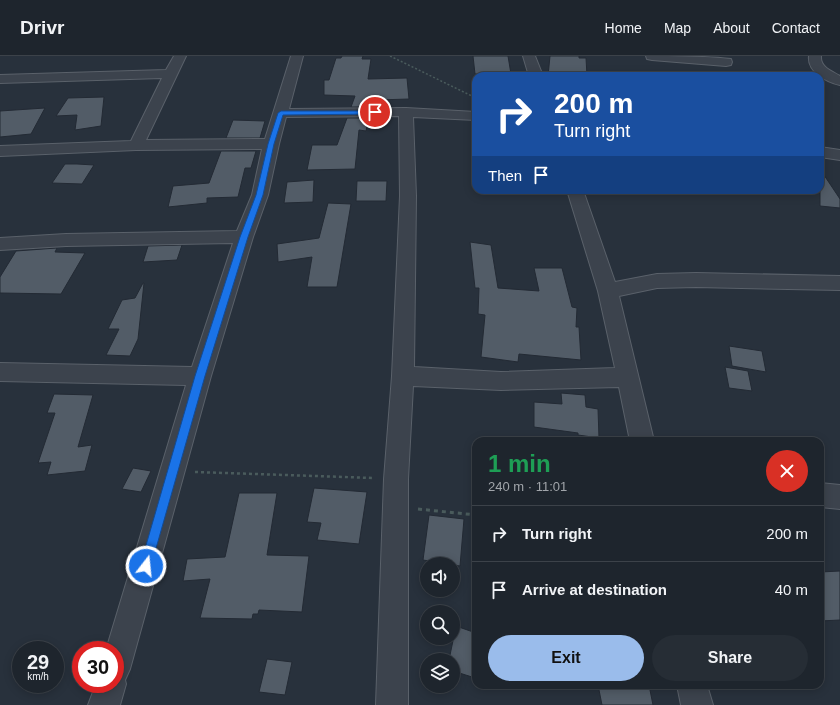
<!DOCTYPE html>
<html lang="en">
<head>
<meta charset="utf-8">
<style>
  :root { --surface:#1e252d; --page:#262d35; --text:#f1f3f6; --muted:#a1a5aa; --line:#3c4249; --accent:#9abceb }
  body { margin:0; font-family:Arial,sans-serif; background:var(--page); color:var(--text); height:100vh; display:flex; flex-direction:column; font-size:15px; white-space:nowrap }
  * { box-sizing:border-box; margin:0 }
  p { font-size:13px; color:var(--muted) }
  .icon { flex:none; width:22px; height:22px; fill:none; stroke:currentColor; stroke-width:2; stroke-linecap:round; stroke-linejoin:round }
  .map { position:relative; flex:1; overflow:hidden }
  .drawer { position:absolute; left:472px; top:381px; width:352px; height:252px; display:flex; flex-direction:column; background:var(--surface); border-radius:12px; box-shadow:0 2px 10px #0003,0 0 0 1px var(--line) }
  .drawer>* { flex:none }
  .banner { position:absolute; left:472px; top:16px; width:352px; height:122px; border-radius:12px; box-shadow:0 2px 10px #0003,0 0 0 1px var(--line); background:#1a4fa0; color:#fff; overflow:hidden }
  .fabs { position:absolute; left:420px; top:501px; display:grid; gap:8px }
  .fabs a { display:grid; place-items:center; width:40px; height:40px; border-radius:50%; background:var(--surface); box-shadow:0 2px 10px #0003,0 0 0 1px var(--line); font-size:20px }
  .speed { position:absolute; left:12px; top:585px; display:flex; gap:8px; font-size:20px; font-weight:700; text-align:center }
  .speed>* { display:grid; place-content:center; width:52px; height:52px; border-radius:50%; background:var(--surface); box-shadow:0 2px 10px #0003,0 0 0 1px var(--line); line-height:1 }
  .speed small { font-size:10px; font-weight:400 }
  .speed .limit { border:6px solid #d22; background:#fff; color:#111 }
  .pin { position:absolute; display:grid; place-items:center; width:34px; height:34px; color:#fff; margin:-17px; border:2px solid #fff; border-radius:50%; box-shadow:0 1px 4px #0007 }
  .me { position:absolute; width:44px; margin:-22px; rotate:16deg; stroke-linejoin:round; filter:drop-shadow(0 0 3px #0008) }
  .turn { display:flex; align-items:center; gap:14px; height:84px; padding:0 16px; font-size:18px }
  .turn .icon { width:52px; height:52px; stroke-width:2.5 }
  .turn b { display:block; font-size:28px; line-height:34px }
  .then { display:flex; align-items:center; height:38px; padding:0 16px; background:#0003; gap:8px; font-size:15px }
  .round { display:grid; place-items:center; flex:none; width:42px; height:42px; border-radius:21px; background:var(--page) }
  .headline { display:flex; align-items:center; justify-content:space-between; height:68px; padding:0 16px }
  h1 { font-size:24px; font-weight:600; line-height:30px; color:#1e9e55 }
  .action { display:flex; gap:8px; margin-top:auto; padding:8px 16px }
  .action a { flex:1; height:46px; border-radius:24px; background:var(--accent); color:#111; font-size:16px; font-weight:600; line-height:46px; text-align:center }
  .action a+a { background:var(--page); color:var(--text) }
  ul { padding:0; list-style:none }
  li { display:flex; align-items:center; gap:12px; height:56px; padding:0 16px; border-top:1px solid var(--line) }
  li div { flex:1 }
  li b { display:block; font-size:15px }
  li em { font-style:normal }
  header { display:flex; align-items:center; gap:24px; box-sizing:border-box; height:56px; padding:0 20px; background:var(--surface); border-bottom:1px solid var(--line) }
  header strong { font-size:19px }
  nav { display:flex; gap:22px; margin-inline-start:auto; font-size:14px }
  .map>svg:first-child { display:block }
  .building { fill:#525c67; stroke:#232a34 }
  .lines { fill:none; stroke-linecap:round; stroke-linejoin:round }
  .street-casing { stroke:#5a616a; stroke-width:2 }
  .path-far2 { stroke:#4a5b5c; stroke-width:1.5; stroke-dasharray:2 2; stroke-linecap:butt }
  .path-far1 { stroke:#4a5b5c; stroke-width:2.5; stroke-dasharray:3 3; stroke-linecap:butt }
  .path { stroke:#4a5b5c; stroke-width:3; stroke-dasharray:4 4; stroke-linecap:butt }
  .street { fill:#3c434d; fill-rule:evenodd }
  .route { fill:#1a73e8; stroke:#114b97 }
</style>
</head>
<body>
<header>
<strong>Drivr</strong>
<nav><a>Home</a><a>Map</a><a>About</a><a>Contact</a></nav>
</header>
<div class="map">
<svg width="840" height="649" viewBox="0 0 840 649">
  <rect width="100%" height="100%" fill="#28313c"/>
  <path class="building" d="M342,0H363L362,3H371L368,23L407,22L409,43L377,44L375,51H351L355,40L324,39V24H329L336,2H341Z
    M473,0H508L511,18H475Z
    M550,0H579V2H586L587,20H548Z
    M104,41L101,70L75,74L77,59L56,60L68,42Z
    M45,52L31,78L0,81V55Z
    M347,62H372L371,66H368L366,75L359,74L355,113L307,114L312,89H337Z
    M233,64L265,65L260,82H226Z
    M221,95H256L251,112H245L238,141L207,142V147L168,151L173,130L209,127Z
    M65,108H77L94,109L82,128L52,127Z
    M820,113L840,143V152L820,150Z
    M314,124L313,146L284,147L287,126Z
    M357,125H387L386,145H356Z
    M328,147L351,148L337,231H307L312,201L278,206L277,188L319,182Z
    M470,186L491,189L498,232L539,235L534,212H562L572,251L577,252L576,271H579L581,304L519,298L518,306L481,301L485,259L478,258L479,232H475Z
    M182,189L177,204L143,206L148,190Z
    M57,192L55,196L85,197L61,238L0,237V221L16,195Z
    M143,227H144L138,283L130,300L106,299L119,273H108L122,244L135,242Z
    M729,290L762,295L766,316L732,310Z
    M725,311L748,315L752,335L729,332Z
    M561,337L585,339L586,351L598,353L599,382L578,379V377L534,371V346L562,348Z
    M54,338L93,339L78,391L92,389L85,415L47,419L51,406L38,407L55,357H47Z
    M133,412L151,415L141,436L122,433Z
    M314,432L367,436L359,488L317,484L321,467L307,466Z
    M239,437H277L267,499L309,500L302,556L259,554L258,558H253L252,563L200,562L210,523L183,525L187,503L225,501Z
    M429,459L464,463L460,510L423,504Z
    M840,515V564L820,565V516Z
    M456,570L476,577V599L472,621L453,615V604H449Z
    M267,603L292,606L285,639L259,636Z
    M598,629H649L653,649H602Z"/>
  <g class="lines">
    <defs>
      <path id="street" d="M174,0H186L146,84L265,83L291,0H303L289,53L406,52L476,56V64L413,61L416,140L414,311L501,316L615,312L598,235L567,134H583L615,226L657,218L696,217L840,220V234L696,231L657,232L619,240L654,385H630L619,331L501,334L413,330L408,423V649H376L384,423L392,320L400,140L399,60L286,61L279,88L268,139L253,181L211,320L130,613L125,624L126,628L120,649H88L96,628H115V594H106L186,329L0,325V307L192,311L233,187L66,190L0,194V182L66,178L237,175L252,139L262,93L136,94L0,100V90L131,85L162,22L0,27V19L166,14Z
        M523,0H535L543,20H529Z
        M646,0C673,0 704,0 731,3L732,6L731,9L726,10L652,4L647,3Z
        M809,0H821C820,11 831,15 840,20V29C827,26 807,16 809,0Z
        M820,91L840,94V104L820,101Z
        M820,427L840,429V453L820,451Z
        M677,629H707L713,649H681Z"/>
    </defs>
    <use href="#street" class="street-casing"/>
    <path class="path-far2" d="M390,0L476,42"/>
    <path class="path-far1" d="M195,416L374,422"/>
    <path class="path" d="M418,453L476,459"/>
    <use href="#street" class="street"/>
  </g>
  <path class="route" d="M375,55H377V58L283,59L274,88L263,139L248,181L205,320L151,510L150,514L146,516L142,514L140,510L195,320L240,181L256,139L268,88L278,57L281,55Z"/>
</svg>
<div class="fabs">
<a><svg class="icon" aria-label="sound" viewBox="0 0 24 24"><path d="M4 9h4l5-4v14l-5-4H4zM17 9q2 3 0 6"/></svg></a>
<a><svg class="icon" aria-label="search" viewBox="0 0 24 24"><circle cx="10" cy="10" r="6"/><path d="M15 15l6 6"/></svg></a>
<a><svg class="icon" aria-label="layers" viewBox="0 0 24 24"><path d="M12 4l9 5-9 5-9-5zM3 14l9 5 9-5"/></svg></a>
</div>
<div class="speed"><div>29<small>km/h</small></div><div class="limit">30</div></div>
<div class="pin" style="left:375px;top:56px;background:#d93025"><svg class="icon" aria-label="arrive" viewBox="0 0 24 24"><path d="M6 21V4h12l-3 4 3 4H6"/></svg></div>
<svg class="me" style="left:146px;top:510px" viewBox="-20 -20 40 40"><circle r="17" fill="#1a73e8" stroke="#fff" stroke-width="3"/><path d="M0-11L8 9 0 5-8 9z" fill="#fff"/></svg>
<div class="banner">
<div class="turn"><svg class="icon" aria-label="right" viewBox="0 0 24 24"><path d="M7 20v-9h11M14 6l5 5-5 5"/></svg><div><b>200 m</b>Turn right</div></div>
<div class="then">Then<svg class="icon" aria-label="arrive" viewBox="0 0 24 24"><path d="M6 21V4h12l-3 4 3 4H6"/></svg></div>
</div>
<section class="drawer">
<div class="headline"><div><h1>1 min</h1><p>240 m · 11:01</p></div><a class="round" style="background:#d93025;color:#fff"><svg class="icon" aria-label="close" viewBox="0 0 24 24"><path d="M6 6l12 12M18 6L6 18"/></svg></a></div>
<ul>
<li><svg class="icon" aria-label="right" viewBox="0 0 24 24"><path d="M7 20v-9h11M14 6l5 5-5 5"/></svg><div><b>Turn right</b></div><em>200 m</em></li>
<li><svg class="icon" aria-label="arrive" viewBox="0 0 24 24"><path d="M6 21V4h12l-3 4 3 4H6"/></svg><div><b>Arrive at destination</b></div><em>40 m</em></li>
</ul>
<div class="action"><a>Exit</a><a>Share</a></div>
</section>
</div>
</body>
</html>
